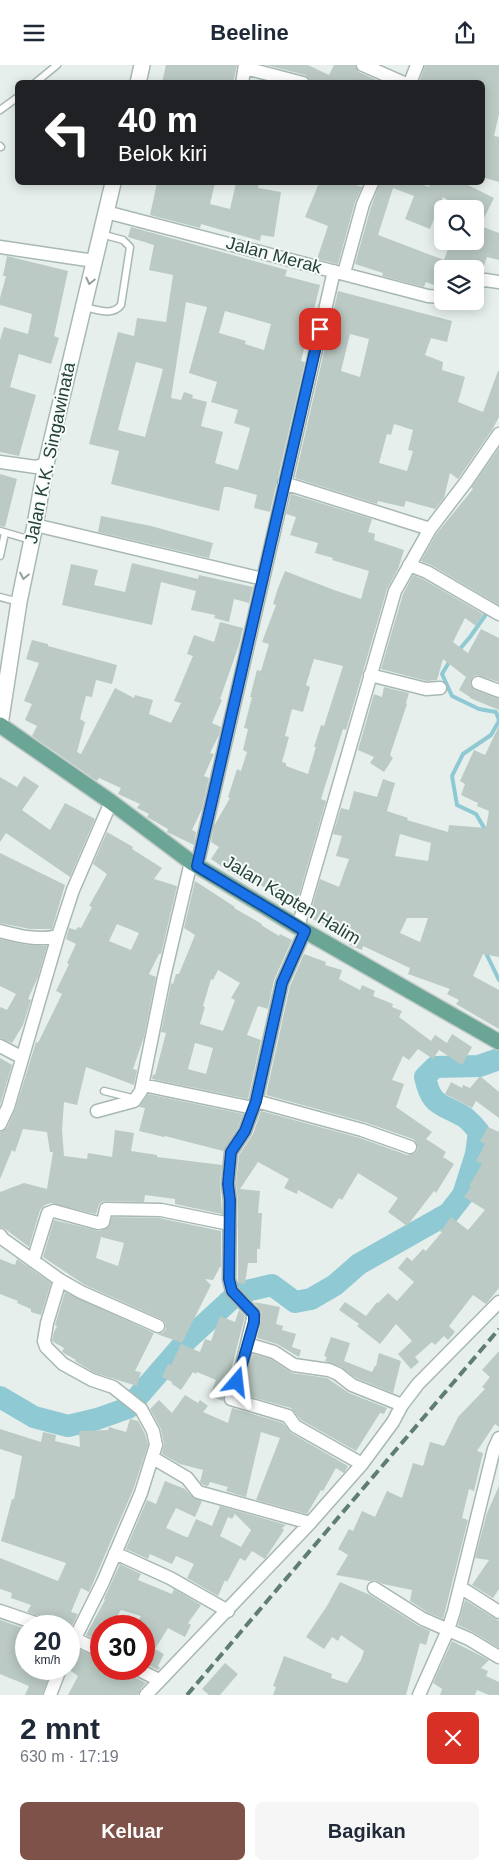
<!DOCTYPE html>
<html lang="id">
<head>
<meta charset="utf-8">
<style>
  :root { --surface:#fff; --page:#f6f6f7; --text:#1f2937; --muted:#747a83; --accent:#7f5249 }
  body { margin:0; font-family:Helvetica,sans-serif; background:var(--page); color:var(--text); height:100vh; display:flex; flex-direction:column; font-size:19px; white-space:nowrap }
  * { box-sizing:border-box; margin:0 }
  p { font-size:16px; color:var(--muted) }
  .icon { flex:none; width:28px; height:28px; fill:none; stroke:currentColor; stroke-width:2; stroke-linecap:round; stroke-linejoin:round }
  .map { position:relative; height:1630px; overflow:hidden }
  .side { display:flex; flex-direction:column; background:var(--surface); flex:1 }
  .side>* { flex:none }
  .banner { position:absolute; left:15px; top:15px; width:470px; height:105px; border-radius:8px; box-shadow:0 2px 12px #0003; background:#202124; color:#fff; overflow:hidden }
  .buttons { position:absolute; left:434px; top:135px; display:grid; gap:10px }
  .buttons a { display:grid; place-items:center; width:50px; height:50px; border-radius:8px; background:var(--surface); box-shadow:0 2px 12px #0003; font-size:25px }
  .speed { position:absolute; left:15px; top:1550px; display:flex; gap:10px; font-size:25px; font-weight:700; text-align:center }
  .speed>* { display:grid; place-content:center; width:65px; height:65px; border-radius:50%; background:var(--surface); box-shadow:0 2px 12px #0003; line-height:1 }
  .speed small { font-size:12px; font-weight:400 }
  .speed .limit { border:8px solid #d22; background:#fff; color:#111 }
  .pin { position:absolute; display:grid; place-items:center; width:42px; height:42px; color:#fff; margin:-21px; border-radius:10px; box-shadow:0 2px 8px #0006 }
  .me { position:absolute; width:55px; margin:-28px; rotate:17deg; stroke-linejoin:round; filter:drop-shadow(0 0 4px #0008) }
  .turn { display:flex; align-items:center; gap:18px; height:105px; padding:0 20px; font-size:22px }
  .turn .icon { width:65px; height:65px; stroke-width:2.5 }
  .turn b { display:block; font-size:35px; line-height:42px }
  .round { display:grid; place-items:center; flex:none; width:52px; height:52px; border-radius:8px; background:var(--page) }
  .headline { display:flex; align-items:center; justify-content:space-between; height:85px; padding:0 20px }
  h1 { font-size:30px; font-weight:600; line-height:38px }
  .cta { display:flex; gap:10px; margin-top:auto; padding:10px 20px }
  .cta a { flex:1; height:58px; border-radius:8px; background:var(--accent); color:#fff; font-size:20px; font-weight:600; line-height:58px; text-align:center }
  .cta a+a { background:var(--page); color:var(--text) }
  header { display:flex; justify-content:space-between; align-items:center; height:65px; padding:0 20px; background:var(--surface); font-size:22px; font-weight:600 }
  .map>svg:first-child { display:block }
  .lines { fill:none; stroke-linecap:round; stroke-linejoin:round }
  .stream { stroke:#8ec9d4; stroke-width:4 }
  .river { stroke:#8ec9d4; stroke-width:22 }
  .building { fill:#bbcac4; fill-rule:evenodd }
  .service-casing { stroke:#a8b8b2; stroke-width:9 }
  .minor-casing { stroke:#a8b8b2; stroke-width:15 }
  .tertiary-casing { stroke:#a8b8b2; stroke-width:18 }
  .primary-casing { stroke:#c2cac8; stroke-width:18 }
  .service { stroke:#fff; stroke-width:6 }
  .minor { stroke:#fff; stroke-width:12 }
  .tertiary { stroke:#fff; stroke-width:15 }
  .primary { stroke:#6aa596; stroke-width:15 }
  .rail { stroke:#5f7d75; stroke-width:4; stroke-dasharray:10 5; stroke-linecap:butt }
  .oneway { stroke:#92a09c }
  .route-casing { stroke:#114b97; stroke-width:12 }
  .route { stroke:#1a73e8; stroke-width:9 }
  .labels { text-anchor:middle; stroke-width:4; stroke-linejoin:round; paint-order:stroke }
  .street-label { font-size:18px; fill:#24423a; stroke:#f7fbf9 }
</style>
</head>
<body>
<header><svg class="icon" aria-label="menu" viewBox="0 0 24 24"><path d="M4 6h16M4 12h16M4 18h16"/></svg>Beeline<svg class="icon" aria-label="share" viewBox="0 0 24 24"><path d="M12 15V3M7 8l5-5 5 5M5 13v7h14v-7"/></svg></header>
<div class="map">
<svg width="499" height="1630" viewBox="0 0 499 1630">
  <rect width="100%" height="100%" fill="#e6efeb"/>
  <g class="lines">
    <path class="stream" d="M459,585L470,572L489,545
      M451,594L442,609L452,631L479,644L496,647L499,655
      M486,766L476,749L457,740L452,711L463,689L491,670L499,656
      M485,886L499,915"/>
    <path class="river" d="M0,1332L34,1352L68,1361L97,1354L128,1343L187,1275L238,1228L272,1220L295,1237L311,1234L335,1220L359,1199L449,1148L463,1130L476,1089L479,1067C474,1061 468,1053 461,1050C439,1038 431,1040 425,1012L435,1002L479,1001L499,994"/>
  </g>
  <path class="building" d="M166,0H237L233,18H162Z
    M266,0H308L329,10L334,0H355L359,7L383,18H311L309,13L305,10Z
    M425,0H499V49L494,71L499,72V117L482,112V18H419Z
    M157,118H215L210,139L230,144L236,118H259L258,123L281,127L274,172L261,170L260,176L201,159L200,163L150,150Z
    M319,118H349L362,122L355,137L338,199L317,194L328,161L305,152Z
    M380,118H418L429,122L430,118H464L494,133L482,157L475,153V144H461L443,132L430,164L405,154L414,131L393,123L378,170L444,195L451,176H475V159L499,168V195L487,192L482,207L475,210V204H439L434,220L426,217L424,222L382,211L383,208L355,199L371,142Z
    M131,162L287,205L285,211L320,220L301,296L305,297L270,447L254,443L257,430L229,422H224L219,446L111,419L119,386L89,379L118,267L134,271L137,253L166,257L173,210L149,205L154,180L128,172ZM186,237L207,242L189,308L217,317L211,337L238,345L234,358L250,363L238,405L215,398L223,367L201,361L207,337L192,333L193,330L184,327L181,335L171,333ZM225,246L271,259L264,285L245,279L246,276L219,268ZM136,297L163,304L145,372L118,365Z
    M7,191L68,206L54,271L59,273L51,299L19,289L10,322L36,330L19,391L0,387V275L4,262L28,269L32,249L0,240V233L6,211H3Z
    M338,226L452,256L447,277L431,273L425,290L443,297L442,305L465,312L458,337L483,347L498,306H499V352L492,365L458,414L450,408L444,433L435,444L406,436L404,442L378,436L377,439L295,413ZM350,269L369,274L360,312L341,306ZM394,359L413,365L408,385L413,386L407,406L379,398L387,369L391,370Z
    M499,383V540L431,500L421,496L437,468L473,424L471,423Z
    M0,409L17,414L5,462L0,461Z
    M291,429L372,454L368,467L375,469L374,475L404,485L398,504L387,524L346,665L343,664L321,734L326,736L295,844L282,838L286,828L264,822L244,811L242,815L211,794L219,782L211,777L214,761L230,733L228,732L237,704L241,706L247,687L243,685L248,664L244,663L252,632H250L257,605L261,606L269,579L262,577L276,540L273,539L278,523L285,506L334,525L361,534L369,506L332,495L333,493L315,488L318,478L290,470L296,452L286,449ZM314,594L343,601L324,661L321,660L314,682H316L308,709L286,701V698L282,697L289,672L285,671L292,644L303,647L310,622L306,620Z
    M101,451L151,461L213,478L209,493L98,467Z
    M132,498L198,514L199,510L253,522L249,538L234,534L229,557L214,553L215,550L191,545L196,526L161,517L152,560L62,540L71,499L98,505L94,520L125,527Z
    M413,510L423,514L483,549L476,561L465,553L453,577L468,588L481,564L499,573V617L477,610L473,612L470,619L475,625L499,634V645L470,633V632L459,625L466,612L443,594L437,615L427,616L381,604L403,529Z
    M220,557L243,563L239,580L220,634L222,635L212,658L221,662L219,670L210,688L214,689L204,711L209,713L202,744L192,765L196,767L194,780L167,767L168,764L147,752L149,749L137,743L140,739L118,729L121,723L99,713L97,716L32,671L37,661L25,655L32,639L24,636L39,598L26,594L32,575L48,579V581L117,600L112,619L96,615L92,632L86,631L80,654L85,657L77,687L81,689L115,623L134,633L135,630L153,635L149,649L171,658L181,638L174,636L193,591L187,589L194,570L214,577Z
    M384,622L409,628L406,638L407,639L390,690L393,693L384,707L370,698L374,692L358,685L374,629L382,632Z
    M499,661V892L483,889L473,911L499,925V964L456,939L459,935L447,929L450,924L408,909L410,903L363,881L362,885L349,880L352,875L337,870L339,864L309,853L320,814L339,822L349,794L336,791L342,771L333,769L341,743L349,745L354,726L377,732L383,714L395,718L387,746L408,753L407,755L448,767L449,760L486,763L489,746L477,741L478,738L461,730L465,719L460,716L474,685L485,690ZM400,769L431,778L428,796L395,791ZM407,853H428L420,877L400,868Z
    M24,711L39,721L22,745L50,765L65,738L95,754L70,812L6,768L0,777V712L17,722Z
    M107,767L133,782L132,784L162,803L154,814L177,821L161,889H159L149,909L156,912L144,972L133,1004L137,1005L134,1020L86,1002L77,1040L64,1037L62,1065L64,1091L87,1094L88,1088L112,1092L115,1065L134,1068L131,1086L157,1090V1092L222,1100L220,1118L222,1149L175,1139V1134L145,1130L144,1137L103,1136L99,1139L96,1149L51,1138L45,1140L40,1145L29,1182L4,1163L0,1162V1127L24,1118L47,1124L53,1087H50L47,1067L23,1064L15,1087L12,1085L0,1114V1067L7,1063L15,1045L36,977L38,978L62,929L56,926L69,899L67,898L76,879L66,874L69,863L76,865L78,862L81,863L92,842L89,841L107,809L93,799ZM117,859L139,868L131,885L109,876Z
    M0,788L65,820L52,864H30L0,858Z
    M195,816L235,842L234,843L262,859L261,860L279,871L280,869L292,875L274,915L268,944L258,941L247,970L261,975L248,1034L152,1014L153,1009L155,1010L166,968L161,967L171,918L173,919L176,909H179L195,870L184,863ZM218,905L240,918L231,933L235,935L223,966L200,959L205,942L203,941L211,914L213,915ZM195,978L213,983L206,1009L188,1004Z
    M0,874L27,880L47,881L38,912L28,934L31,935L23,960L12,978L0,973V942L7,945L16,929L0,921Z
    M304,889L326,897L325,900L342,905L339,914L360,925L362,920L375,926L373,931L393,939L392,942L402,946L399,952L431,976L435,970L447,978L452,969L472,982L462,1000L439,985L433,994L418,984L409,995L403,991L392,1015L404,1019L396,1042L432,1067L426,1074L446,1087L443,1092L454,1099L436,1128L434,1126L407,1161L388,1147L398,1133L358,1108L342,1135L339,1133L332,1144L298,1125L297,1129L284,1123L289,1114L258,1097L240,1124L260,1126L258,1148H262L260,1184H257V1198H248L245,1219L238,1218V1135L236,1119L239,1090L253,1069L261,1046L360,1073L407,1090L415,1088L418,1084L416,1077L413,1074L364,1057L266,1030L290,921Z
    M0,993L12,1000L0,1040Z
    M480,1011L499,1027V1053L476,1036L472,1043L445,1029L451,1017L462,1023L463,1020L470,1023Z
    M148,1029L243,1049L238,1062L223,1086L165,1071L164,1072L139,1066L145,1043L139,1042Z
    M488,1062L499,1067V1223L486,1239L473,1230L449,1261L455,1267L448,1275L444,1271L435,1280L432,1277L415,1292L419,1297L411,1304L398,1289L412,1276L396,1259L380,1279L357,1261L359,1259L339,1245L345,1237L366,1251L377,1237L378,1238L388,1228L397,1236L414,1217L398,1203L407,1192L412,1196L423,1184L426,1186L442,1167H440L451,1152L468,1165L485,1145L464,1132L471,1122L469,1121L482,1099L476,1096L485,1079L480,1076Z
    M112,1152L159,1153L221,1166V1202H220L213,1215L205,1214L211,1220L182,1278L157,1269L162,1268L166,1264L165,1257L161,1254L85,1220L43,1192L54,1155L99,1166L109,1162ZM101,1172L124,1178L118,1201L96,1193Z
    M0,1194L15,1200L17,1194L51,1218L41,1250L31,1247V1244L17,1238L18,1236L0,1229Z
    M65,1227L154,1268L135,1306L141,1307L137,1321L95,1308L75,1296L76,1295L62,1287L64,1283L52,1276L54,1267L57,1261L55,1260Z
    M254,1237L280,1242L276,1259L283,1261L282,1265L296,1269L292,1282L301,1285L299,1292L277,1279L257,1273L262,1247Z
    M239,1245L245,1251L223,1336L210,1331L216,1315L197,1307L196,1309L193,1307L181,1325L172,1319V1317L162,1312L168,1299L171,1300L181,1279L200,1287L205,1274L211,1276L220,1251L235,1257Z
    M331,1272L350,1278L344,1296L372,1307L375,1301H376L379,1288L401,1296L393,1328L356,1313L341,1302L325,1296L327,1292L324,1291Z
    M499,1286V1362L495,1359L477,1386L483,1388L474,1426L469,1424L462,1453L468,1455L443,1554L427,1547L410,1536L412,1525L383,1519L375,1515L370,1516L336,1510L348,1490L338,1484L349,1464L353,1466L362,1446L375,1452L387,1426L402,1433L413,1398L423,1401L430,1377L444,1381L458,1352L485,1324L482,1322L490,1312L482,1305Z
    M253,1289L271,1294L292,1308L327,1313L349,1328L387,1343L384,1349L380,1348L356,1386L301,1355L291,1343L241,1329Z
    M185,1330L198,1338L200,1335L208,1341L203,1347L228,1358L232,1343L283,1358L291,1368L348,1401L344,1408L336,1403L323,1426L321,1425L307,1449L256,1435L280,1373L261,1367L246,1432L226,1426L228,1422L210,1417L208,1421L203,1420L200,1417L203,1405L180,1399L162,1389L164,1379L161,1364L150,1344L159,1335L172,1348Z
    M130,1354L138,1356L145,1369L148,1380L133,1425L89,1527L81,1523L71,1547L78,1549L71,1563L69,1561H52L50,1556L47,1554L27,1547L31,1540L11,1533L12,1528L0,1524V1493L58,1516L66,1498L1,1476L12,1434H14L22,1391L0,1384V1364L41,1377L43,1367L56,1370L55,1376L80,1382L79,1366L108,1365L109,1362L126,1367Z
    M165,1416L185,1424L192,1432L202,1436L195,1452L176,1443L166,1463L186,1472H188L196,1454L212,1461L220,1441L286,1460L282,1463L284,1465L265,1494L252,1486L245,1496L240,1493L227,1517L225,1515L218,1531L187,1513L194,1499L176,1491L172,1499L150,1489L148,1494L126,1484L147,1435L156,1439ZM235,1449L251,1465L241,1482L220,1471L228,1452L232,1454Z
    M499,1421V1524L493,1533L472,1520L489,1495L475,1493L487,1448Z
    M120,1499L141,1509L138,1515L172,1529L174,1524L201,1540L188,1558L191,1560L185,1572L168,1563L155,1584L164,1589L158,1601L160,1603L158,1605L144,1598V1561H135L141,1551L121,1545L111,1561H101V1577L86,1570L105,1535L104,1534Z
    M340,1517L370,1530L419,1561L430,1566L426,1580L420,1578L406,1630H273L276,1622L273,1621L284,1591L332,1609L331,1613L347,1618L361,1595L364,1586L341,1570L338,1576L332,1572L324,1584L306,1572L327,1541Z
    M465,1535L499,1556V1583L473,1567L458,1560Z
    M0,1555L26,1564V1592L21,1604H45L51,1606L42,1630H25L29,1621L0,1609Z
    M452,1576L489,1595L481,1603L488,1606L486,1611L499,1617V1630H489L477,1625L475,1630H440L442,1624L433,1618Z
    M78,1584L101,1594V1604H119L146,1618L140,1625L138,1630H68L78,1611L68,1604Z
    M225,1598L238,1609L220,1630H209L202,1624Z"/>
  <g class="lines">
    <defs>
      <path id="service" d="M35,18L57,0
        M0,45L18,32
        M0,81L1,82
        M83,242C96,244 112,252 121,240L130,182L123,175L101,169
        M0,466L31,475
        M0,491L5,468
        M0,532L19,537
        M104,1026L132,1033"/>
      <path id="minor" d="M363,0L404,18
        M245,3L303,18
        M242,18L245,0
        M410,18L417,0
        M106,147L428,231L442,232
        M0,182L94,196
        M344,208L363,139L372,118
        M475,219L485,215L499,217
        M0,397L36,402L46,399
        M284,418L430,464
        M35,460L263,514
        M409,500L427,507L499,549
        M370,610L426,624L440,623
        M478,618L499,626
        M197,801L334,206
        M298,862L395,526L430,464L466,417L499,369
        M0,866C18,871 39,876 58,871L73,825L111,737
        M305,866L282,918L256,1036L245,1066L231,1087L228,1119L230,1135L229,1214L232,1226L254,1249L242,1300L231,1334L288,1351L295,1361L362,1399
        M0,981L21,992
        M143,1020L253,1043
        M256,1036L362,1065L410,1082
        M97,1046L134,1036L141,1026L164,912L191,797
        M0,1059L8,1042L58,871
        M0,1170L3,1174L60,1215L81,1227L158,1261
        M33,1196L48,1148L54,1146L98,1158L103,1157L106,1144L161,1145L230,1159
        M60,1215L47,1258L44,1276L46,1282L63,1299L92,1315L113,1322L141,1344L153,1366L156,1380L141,1428L103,1517L69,1585
        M247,1279L274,1287L294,1300L329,1305L338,1309L352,1320L402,1340
        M153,1393L187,1413L198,1427L310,1458
        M115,1488L170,1513L228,1546
        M460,1522L499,1547
        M374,1523L423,1554L469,1574L499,1592
        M0,1546L44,1561
        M69,1571L101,1586
        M137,1604L159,1615
        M50,1630L60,1604
        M146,1630L310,1458L362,1399L393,1357L402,1340L418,1319L499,1237
        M419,1630L448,1565L454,1546L494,1384L499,1373"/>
      <path id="tertiary" d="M138,18L142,0
        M0,660L19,537L35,460L46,399L113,118"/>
      <path id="primary" d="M0,660L111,737L191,797L298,862L499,977"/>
    </defs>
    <use href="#service" class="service-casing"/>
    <use href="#minor" class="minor-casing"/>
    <use href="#tertiary" class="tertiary-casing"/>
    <use href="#primary" class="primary-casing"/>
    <use href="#service" class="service"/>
    <use href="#minor" class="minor"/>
    <use href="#tertiary" class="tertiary"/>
    <use href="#primary" class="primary"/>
    <path class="rail" d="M187,1630L499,1264"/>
  </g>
  <defs><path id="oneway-chevron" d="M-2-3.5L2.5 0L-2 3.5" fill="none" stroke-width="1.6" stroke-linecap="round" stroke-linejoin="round" transform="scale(1.25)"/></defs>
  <g class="oneway">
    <use href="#oneway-chevron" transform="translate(90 216) rotate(103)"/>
    <use href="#oneway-chevron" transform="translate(24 511) rotate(101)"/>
  </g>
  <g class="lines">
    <defs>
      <path id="route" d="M237,1317L254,1257V1249L232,1226L229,1214L230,1135L228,1119L231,1087L245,1066L256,1036L282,918L305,866L197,801L320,264"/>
    </defs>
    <use href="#route" class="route-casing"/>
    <use href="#route" class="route"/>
  </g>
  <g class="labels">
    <g class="street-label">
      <text transform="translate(274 190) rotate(15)" y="6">Jalan Merak</text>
      <text transform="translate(50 388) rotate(-78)" y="6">Jalan K.K. Singawinata</text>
      <text transform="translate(292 835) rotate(31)" y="6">Jalan Kapten Halim</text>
    </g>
  </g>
</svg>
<div class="buttons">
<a><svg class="icon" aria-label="search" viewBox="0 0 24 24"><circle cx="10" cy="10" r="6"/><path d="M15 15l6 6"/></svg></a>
<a><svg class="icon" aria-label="layers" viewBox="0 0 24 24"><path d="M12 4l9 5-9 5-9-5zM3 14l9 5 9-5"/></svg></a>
</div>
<div class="speed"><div>20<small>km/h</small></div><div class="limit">30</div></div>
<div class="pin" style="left:320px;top:264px;background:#d93025"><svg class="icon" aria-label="arrive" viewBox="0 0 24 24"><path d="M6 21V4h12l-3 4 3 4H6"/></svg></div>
<svg class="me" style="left:237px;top:1317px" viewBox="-20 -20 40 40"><path d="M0-17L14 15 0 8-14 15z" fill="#1a73e8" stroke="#fff" stroke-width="4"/></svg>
<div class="banner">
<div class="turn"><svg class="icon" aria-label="left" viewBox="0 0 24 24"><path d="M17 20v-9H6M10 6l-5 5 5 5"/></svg><div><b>40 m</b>Belok kiri</div></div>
</div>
</div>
<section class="side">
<div class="headline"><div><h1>2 mnt</h1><p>630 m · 17:19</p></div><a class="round" style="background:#d93025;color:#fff"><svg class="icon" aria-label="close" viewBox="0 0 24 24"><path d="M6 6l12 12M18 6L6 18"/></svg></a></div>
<div class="cta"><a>Keluar</a><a>Bagikan</a></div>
</section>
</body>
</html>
